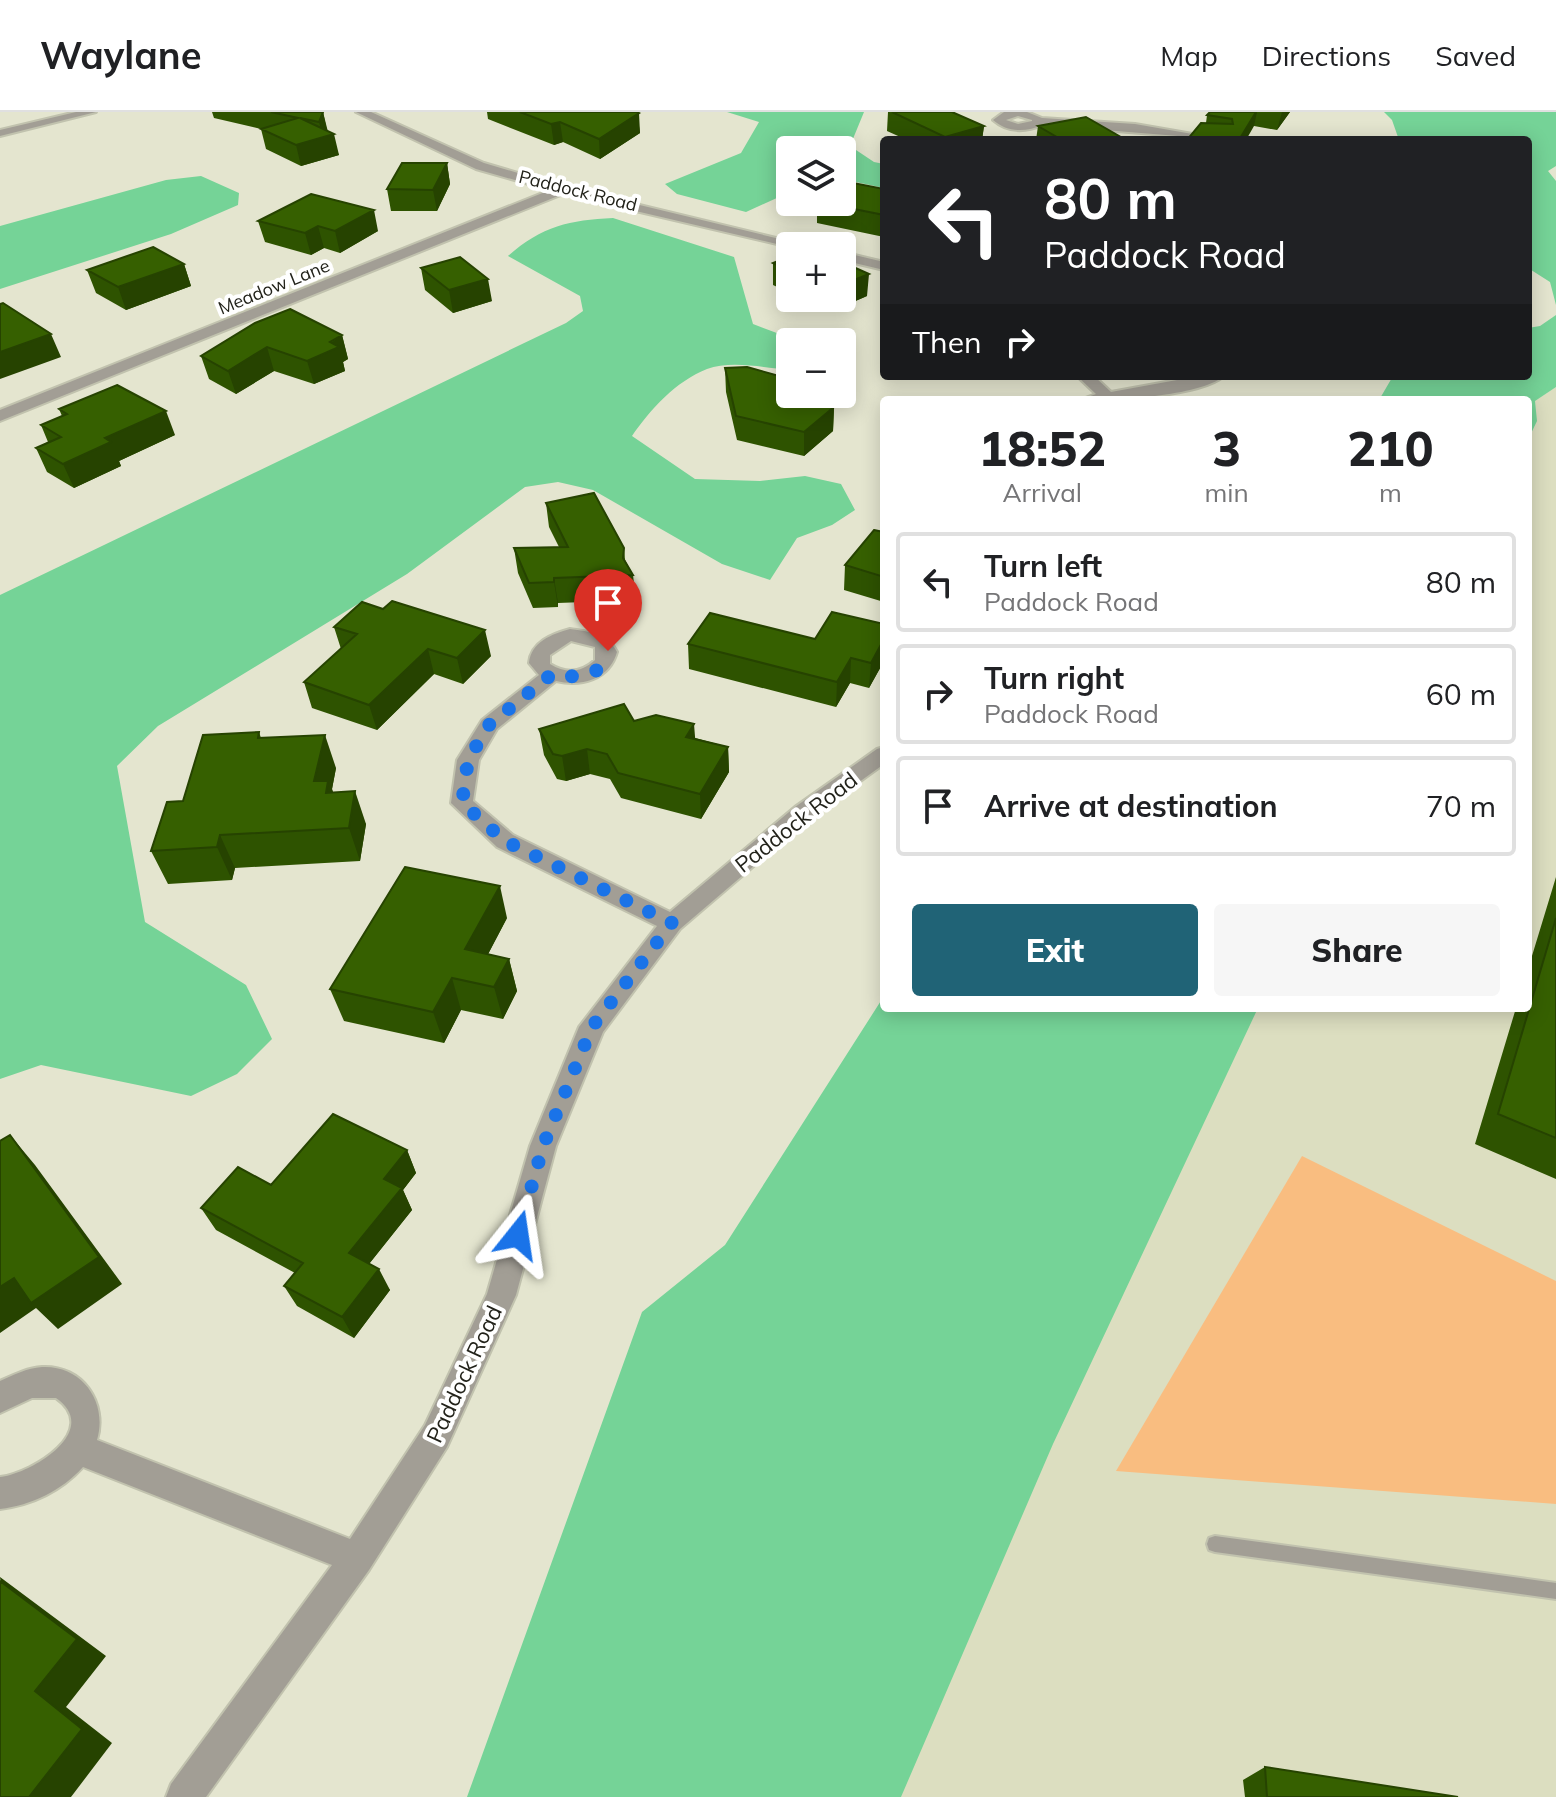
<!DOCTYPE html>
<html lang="en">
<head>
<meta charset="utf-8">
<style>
  :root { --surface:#fff; --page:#f6f6f6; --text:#202124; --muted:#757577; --line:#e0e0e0; --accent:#206376 }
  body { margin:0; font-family:Mulish,sans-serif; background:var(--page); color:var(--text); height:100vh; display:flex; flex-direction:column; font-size:30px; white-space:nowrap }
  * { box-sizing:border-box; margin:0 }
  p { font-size:26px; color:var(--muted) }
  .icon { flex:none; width:44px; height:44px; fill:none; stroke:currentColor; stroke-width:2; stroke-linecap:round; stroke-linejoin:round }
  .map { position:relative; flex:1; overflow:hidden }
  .drawer { position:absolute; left:880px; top:284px; width:652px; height:616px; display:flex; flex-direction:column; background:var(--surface); border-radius:8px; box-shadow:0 4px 20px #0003 }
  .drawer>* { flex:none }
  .guide { position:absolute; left:880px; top:24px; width:652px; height:244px; border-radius:8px; box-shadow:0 4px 20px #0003; background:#202124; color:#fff; overflow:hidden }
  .controls { position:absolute; left:776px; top:24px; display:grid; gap:16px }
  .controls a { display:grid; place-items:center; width:80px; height:80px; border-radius:8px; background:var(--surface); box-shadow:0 4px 20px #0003; font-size:40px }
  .pin { position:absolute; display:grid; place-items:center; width:68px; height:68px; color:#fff; margin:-82px -34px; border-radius:50% 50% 50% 0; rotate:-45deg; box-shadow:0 0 8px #0007 }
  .pin .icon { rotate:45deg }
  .me { position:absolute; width:88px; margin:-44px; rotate:15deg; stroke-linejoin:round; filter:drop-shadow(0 0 6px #0008) }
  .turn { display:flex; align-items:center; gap:28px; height:168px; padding:0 32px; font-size:36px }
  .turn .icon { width:104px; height:104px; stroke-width:2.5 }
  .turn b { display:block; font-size:56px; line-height:68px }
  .then { display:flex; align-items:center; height:76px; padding:0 32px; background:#0003; gap:16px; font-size:30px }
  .eta { display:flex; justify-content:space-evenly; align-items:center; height:136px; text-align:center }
  .eta b { font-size:48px; font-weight:800; line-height:56px }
  .button { display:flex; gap:16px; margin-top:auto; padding:16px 32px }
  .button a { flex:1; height:92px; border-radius:8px; background:var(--accent); color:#fff; font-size:32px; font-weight:800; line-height:92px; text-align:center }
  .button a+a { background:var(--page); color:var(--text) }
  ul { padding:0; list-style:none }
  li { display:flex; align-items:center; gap:24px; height:100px; margin:0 16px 12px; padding:0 16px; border:4px solid var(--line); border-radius:8px }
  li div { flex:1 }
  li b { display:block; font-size:30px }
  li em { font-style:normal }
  header { display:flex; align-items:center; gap:48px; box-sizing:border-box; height:112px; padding:0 40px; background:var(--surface); border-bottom:2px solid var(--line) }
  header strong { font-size:38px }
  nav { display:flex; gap:44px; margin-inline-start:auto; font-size:28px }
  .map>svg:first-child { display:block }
  .built { fill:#dcdec0 }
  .green { fill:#f9bd80 }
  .water { fill:#75d397 }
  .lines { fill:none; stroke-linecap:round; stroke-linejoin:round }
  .lane-casing { stroke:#c1c2ae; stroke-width:4 }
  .street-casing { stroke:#c1c2ae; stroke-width:4 }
  .lane { fill:#a29e95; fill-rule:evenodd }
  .street { fill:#a29e95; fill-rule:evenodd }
  .wall { fill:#2e5300 }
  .shaded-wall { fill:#264300 }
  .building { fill:#366000; stroke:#264300; stroke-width:2 }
  .route { stroke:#1a73e8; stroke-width:14; stroke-dasharray:0 25.2 }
  .labels { text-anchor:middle; stroke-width:8; stroke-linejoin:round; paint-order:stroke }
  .far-street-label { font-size:18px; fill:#22221a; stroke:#fff }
  .street-label { font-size:22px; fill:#22221a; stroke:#fff }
</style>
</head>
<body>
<header>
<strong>Waylane</strong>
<nav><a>Map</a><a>Directions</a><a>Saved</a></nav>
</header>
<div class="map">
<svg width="1556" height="1685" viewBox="0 0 1556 1685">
  <rect width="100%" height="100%" fill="#e4e5cf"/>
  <path class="built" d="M1556,275V1685H901L904,1655L1075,1282L1258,896H1528V329L1536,311L1535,289Z"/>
  <path class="green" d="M1302,1044L1556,1169V1392L1116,1359Z"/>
  <path class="water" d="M727,0H864L850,34L874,50L884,52V76L842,67V38H790V80L746,100L677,82L665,72L741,41L759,10Z
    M1384,0H1556V54L1548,59L1556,69V193L1550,170L1528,156V28H1399L1392,8Z
    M201,64L239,81L238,93L171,122L0,177V114L166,68Z
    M613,106L734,145L753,212L801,230H790V258C766,256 731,248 707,257C676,269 650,298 632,324L695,367L760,369L805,364L841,372L855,398L832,413L797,426L770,468L722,452L593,378L558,370L525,375L407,462L158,614L117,654L145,810L246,873L272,927L237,962L191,984L41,953L0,967V483L566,211L583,199L580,184L508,144C542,114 570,108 613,106Z
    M1556,203V275L1535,289L1537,309L1528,328V288H1379L1393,264H1528V216L1540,214Z
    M884,884V896H1258L1053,1332L901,1685H467L642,1200L725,1133Z"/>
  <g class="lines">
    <defs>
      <path id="lane" d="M1215,1424L1556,1471V1487L1215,1440L1209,1438L1207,1432L1209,1426Z"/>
      <path id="street" d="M76,0H96L0,24V18Z
        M356,0H371L484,51L565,75L809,134L790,135L563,82L0,309V298L550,78L476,57Z
        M1027,0L1042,6L1135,12L1227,28L1043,13C1026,20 1008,21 993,8L1004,0ZM1018,4L1032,8V9L1018,12L1006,8Z
        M842,140L884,150V158L842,148Z
        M1077,264H1094L1111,280L1199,264H1224C1199,285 1113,288 1080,288L1096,282Z
        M570,517C590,520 607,520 617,540C609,568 581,575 556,569L497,617L479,648L473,689L513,723L670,800L795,695L877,637L884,635V652L811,705L680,817L603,920L556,1034L516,1183L447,1335L369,1458L206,1685H166L171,1672L332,1453L83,1355C61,1379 32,1393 0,1397V1365C33,1361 102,1318 56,1286H32L0,1301V1269C13,1263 27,1256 42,1255C83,1253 108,1291 97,1328L350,1427L425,1313L487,1182L530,1034L579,915L657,814L497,735L451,691L457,648L482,608L539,563L529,551C531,530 552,522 570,517ZM571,529L595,535V548C581,561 566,562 550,552V543Z"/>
    </defs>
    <use href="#lane" class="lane-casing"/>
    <use href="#street" class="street-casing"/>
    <use href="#lane" class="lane"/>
    <use href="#street" class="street"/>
  </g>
  <path class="wall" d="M212,0H323L327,19L339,43L301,54L266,37L261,17L214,6Z
    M486,0H637L640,21L600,47L563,30L554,33L488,7L487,0Z
    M888,0H952L984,14L982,28H907L887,19Z
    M1210,0H1290L1277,18L1254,14L1206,11L1207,3Z
    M1038,14L1126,28H1036Z
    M447,51L450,72L437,99H391L387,77Z
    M884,77V125L817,111V90Z
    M258,109L378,119L340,141L324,136L311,143L265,130Z
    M790,144V181L773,173V151Z
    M184,152L191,174L126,198L96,181L87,158Z
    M421,156L492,189L453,201L425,178Z
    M867,184L830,200L800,186H842Z
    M342,223L348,247L343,250L345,259L314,272L274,259L236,282L209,267L201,244Z
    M725,256L834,295L833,319L804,344L737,328L726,280Z
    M59,297L175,323L119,349L121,354L74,376L47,360L36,336L48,330L41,313L62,304Z
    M546,391L624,436L625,448L633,463L636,488L558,491V495L533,496L518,461L514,436L559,435L549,415Z
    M884,420V490L844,478L845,453Z
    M884,512V549L869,576L850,571L836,595L689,557L688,532L815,527Z
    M334,515L491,544L463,572L434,562L377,618L312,596L304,570L341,537Z
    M634,609L728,635L729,660L701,707L621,686L610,667L590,662L566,669L557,667L544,643L539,617Z
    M259,620L261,626L336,656L332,677L333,681L366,712L360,749L235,756L232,768L168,772L151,739L183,689Z
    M1556,765V1067L1475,1032L1516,896H1528V857Z
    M507,806L488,842L509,847L517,879L503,907L461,898L444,931L344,909L330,877Z
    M407,1038L416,1061L403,1078L412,1098L369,1152L390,1178L354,1226L297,1194L284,1174L295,1161L216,1118L201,1096L271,1073Z
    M1265,1655L1458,1685H1245L1243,1668Z"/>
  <path class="shaded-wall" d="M323,0L328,20L334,22L339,43L301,54L296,33L323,25L319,10Z
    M1256,0H1257L1254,14L1246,28H1239Z
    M1282,0H1290L1277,18Z
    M639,1L640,21L600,47L599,27Z
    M560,10L563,30L554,33L551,12Z
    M984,14L982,28H944L945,25Z
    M447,51L450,72L437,99L433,78Z
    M374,98L378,119L340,141L335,119Z
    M318,114L324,136L311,143L305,121Z
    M184,152L191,174L126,198L118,175Z
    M869,162L867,184L830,200L831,186H842V173Z
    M488,167L492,189L453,201L449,178Z
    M51,222L61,245L0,267V240Z
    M342,223L348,247L343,250L345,259L314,272L307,249Z
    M267,235L274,259L236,282L228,259Z
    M834,295L833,319L804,344V320Z
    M166,299L175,323L119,349L121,354L74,376L63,352L105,326Z
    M554,466L558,491V495L554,470Z
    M485,518L491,544L463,572L457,546Z
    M884,527V549L869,576L871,551Z
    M428,537L434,562L377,618L369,593Z
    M851,546L850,571L836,595L837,570Z
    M694,612L696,637L686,625Z
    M325,623L336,656L332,677L340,702L314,669Z
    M728,635L729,660L701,707L700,682Z
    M587,637L590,662L566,669L562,644Z
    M355,679L366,712L360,749L349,716Z
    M220,723L235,756L232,768L217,735Z
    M500,774L507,806L474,869L465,837Z
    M509,847L517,879L503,907L494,875Z
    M452,866L461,898L444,931L433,900Z
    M10,1023L35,1053L122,1172L58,1217L36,1196L0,1221V1175Z
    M407,1038L416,1061L403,1078L412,1098L361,1162L349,1141L384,1067Z
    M379,1157L390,1178L354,1226L342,1205Z
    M0,1465L106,1544L66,1595L112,1631L71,1685H29Z"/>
  <path class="building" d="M271,0H323L319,10L300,6L334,22L296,33L261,17L298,6Z
    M520,0H637L639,1L599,27L560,10L551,12Z
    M892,0H952L984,14L945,25Z
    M1210,0H1256L1239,28H1187L1201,11L1233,12L1232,7L1207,3Z
    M1086,5L1126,28H1062L1038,14Z
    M402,51H447L433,78L387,77Z
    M843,69L884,77V103L819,90H842V70Z
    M311,82L374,98L335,119L318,114L305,121L258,109Z
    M153,135L184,152L118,175L87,158Z
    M790,144V159L773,151Z
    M460,145L488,167L449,178L421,156Z
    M842,150L869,162L842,173Z
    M3,191L51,222L0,240V192Z
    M290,197L342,223L330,230L339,235L307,249L267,235L228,259L201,244L255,211Z
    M747,255L790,267V282H833L834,295L804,320L736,304L725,256Z
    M117,273L166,299L105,326L111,330L63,352L36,336L61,325L41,313L67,302L59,297Z
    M594,381L624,436L623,446L633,463L554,466V470L529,471L514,436L568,435L546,391Z
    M874,418L884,420V465L845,453Z
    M392,489L485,518L457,546L428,537L369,593L304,570L357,522L334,515L362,490L383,497Z
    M832,500L884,512V527L871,551L851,546L837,570L688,532L710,501L815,527Z
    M624,592L634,609L656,603L694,612L686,625L728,635L700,682L618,661L607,642L587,637L562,644L553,642L539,617Z
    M259,620L258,626L325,623L314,669H328L326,681L355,679L349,716L220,723L217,735L151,739L167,690L183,689L203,623Z
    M405,755L500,774L465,837L509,847L494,875L452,866L433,900L330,877Z
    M1556,806V1026L1498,1002Z
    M333,1002L407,1038L384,1067L402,1076L349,1141L379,1157L342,1205L284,1174L303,1151L201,1096L238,1055L271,1073Z
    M10,1023L99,1145L31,1191L14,1166L0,1175V1029Z
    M0,1469L77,1527L35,1579L82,1617L29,1685H0Z
    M1265,1655L1458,1685H1267Z"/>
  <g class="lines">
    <path class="route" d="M518,1123L543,1034L592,915L672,811L505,729L462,691L468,648L489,613L552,562C572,567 606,566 608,539"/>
  </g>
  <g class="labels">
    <g class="far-street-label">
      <text transform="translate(578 79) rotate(14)" y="6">Paddock Road</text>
      <text transform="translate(274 175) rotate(-22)" y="6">Meadow Lane</text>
    </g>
    <g class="street-label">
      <text transform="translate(796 710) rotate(-38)" y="8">Paddock Road</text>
      <text transform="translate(464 1262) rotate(-65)" y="8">Paddock Road</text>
    </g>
  </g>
</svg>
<div class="controls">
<a><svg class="icon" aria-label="layers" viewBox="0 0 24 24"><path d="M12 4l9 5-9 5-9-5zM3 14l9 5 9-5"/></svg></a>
<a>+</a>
<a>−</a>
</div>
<div class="pin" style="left:608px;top:539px;background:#d93025"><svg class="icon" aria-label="arrive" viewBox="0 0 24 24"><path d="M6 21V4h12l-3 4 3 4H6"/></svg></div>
<svg class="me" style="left:518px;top:1123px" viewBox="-20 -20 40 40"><path d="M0-17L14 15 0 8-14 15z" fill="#1a73e8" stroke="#fff" stroke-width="4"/></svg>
<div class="guide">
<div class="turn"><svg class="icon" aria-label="left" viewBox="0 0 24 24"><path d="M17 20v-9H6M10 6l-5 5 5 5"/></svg><div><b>80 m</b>Paddock Road</div></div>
<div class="then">Then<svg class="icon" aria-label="right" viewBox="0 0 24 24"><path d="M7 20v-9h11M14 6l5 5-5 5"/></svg></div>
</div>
<section class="drawer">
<div class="eta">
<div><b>18:52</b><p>Arrival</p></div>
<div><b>3</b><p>min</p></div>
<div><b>210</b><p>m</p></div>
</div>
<ul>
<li><svg class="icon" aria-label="left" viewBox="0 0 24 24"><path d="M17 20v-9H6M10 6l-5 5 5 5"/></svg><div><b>Turn left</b><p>Paddock Road</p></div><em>80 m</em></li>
<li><svg class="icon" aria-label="right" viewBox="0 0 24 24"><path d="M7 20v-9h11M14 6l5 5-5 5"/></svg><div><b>Turn right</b><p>Paddock Road</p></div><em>60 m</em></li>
<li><svg class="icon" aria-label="arrive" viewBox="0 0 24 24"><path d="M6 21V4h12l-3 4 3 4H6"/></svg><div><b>Arrive at destination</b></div><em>70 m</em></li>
</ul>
<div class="button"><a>Exit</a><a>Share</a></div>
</section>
</div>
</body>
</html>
